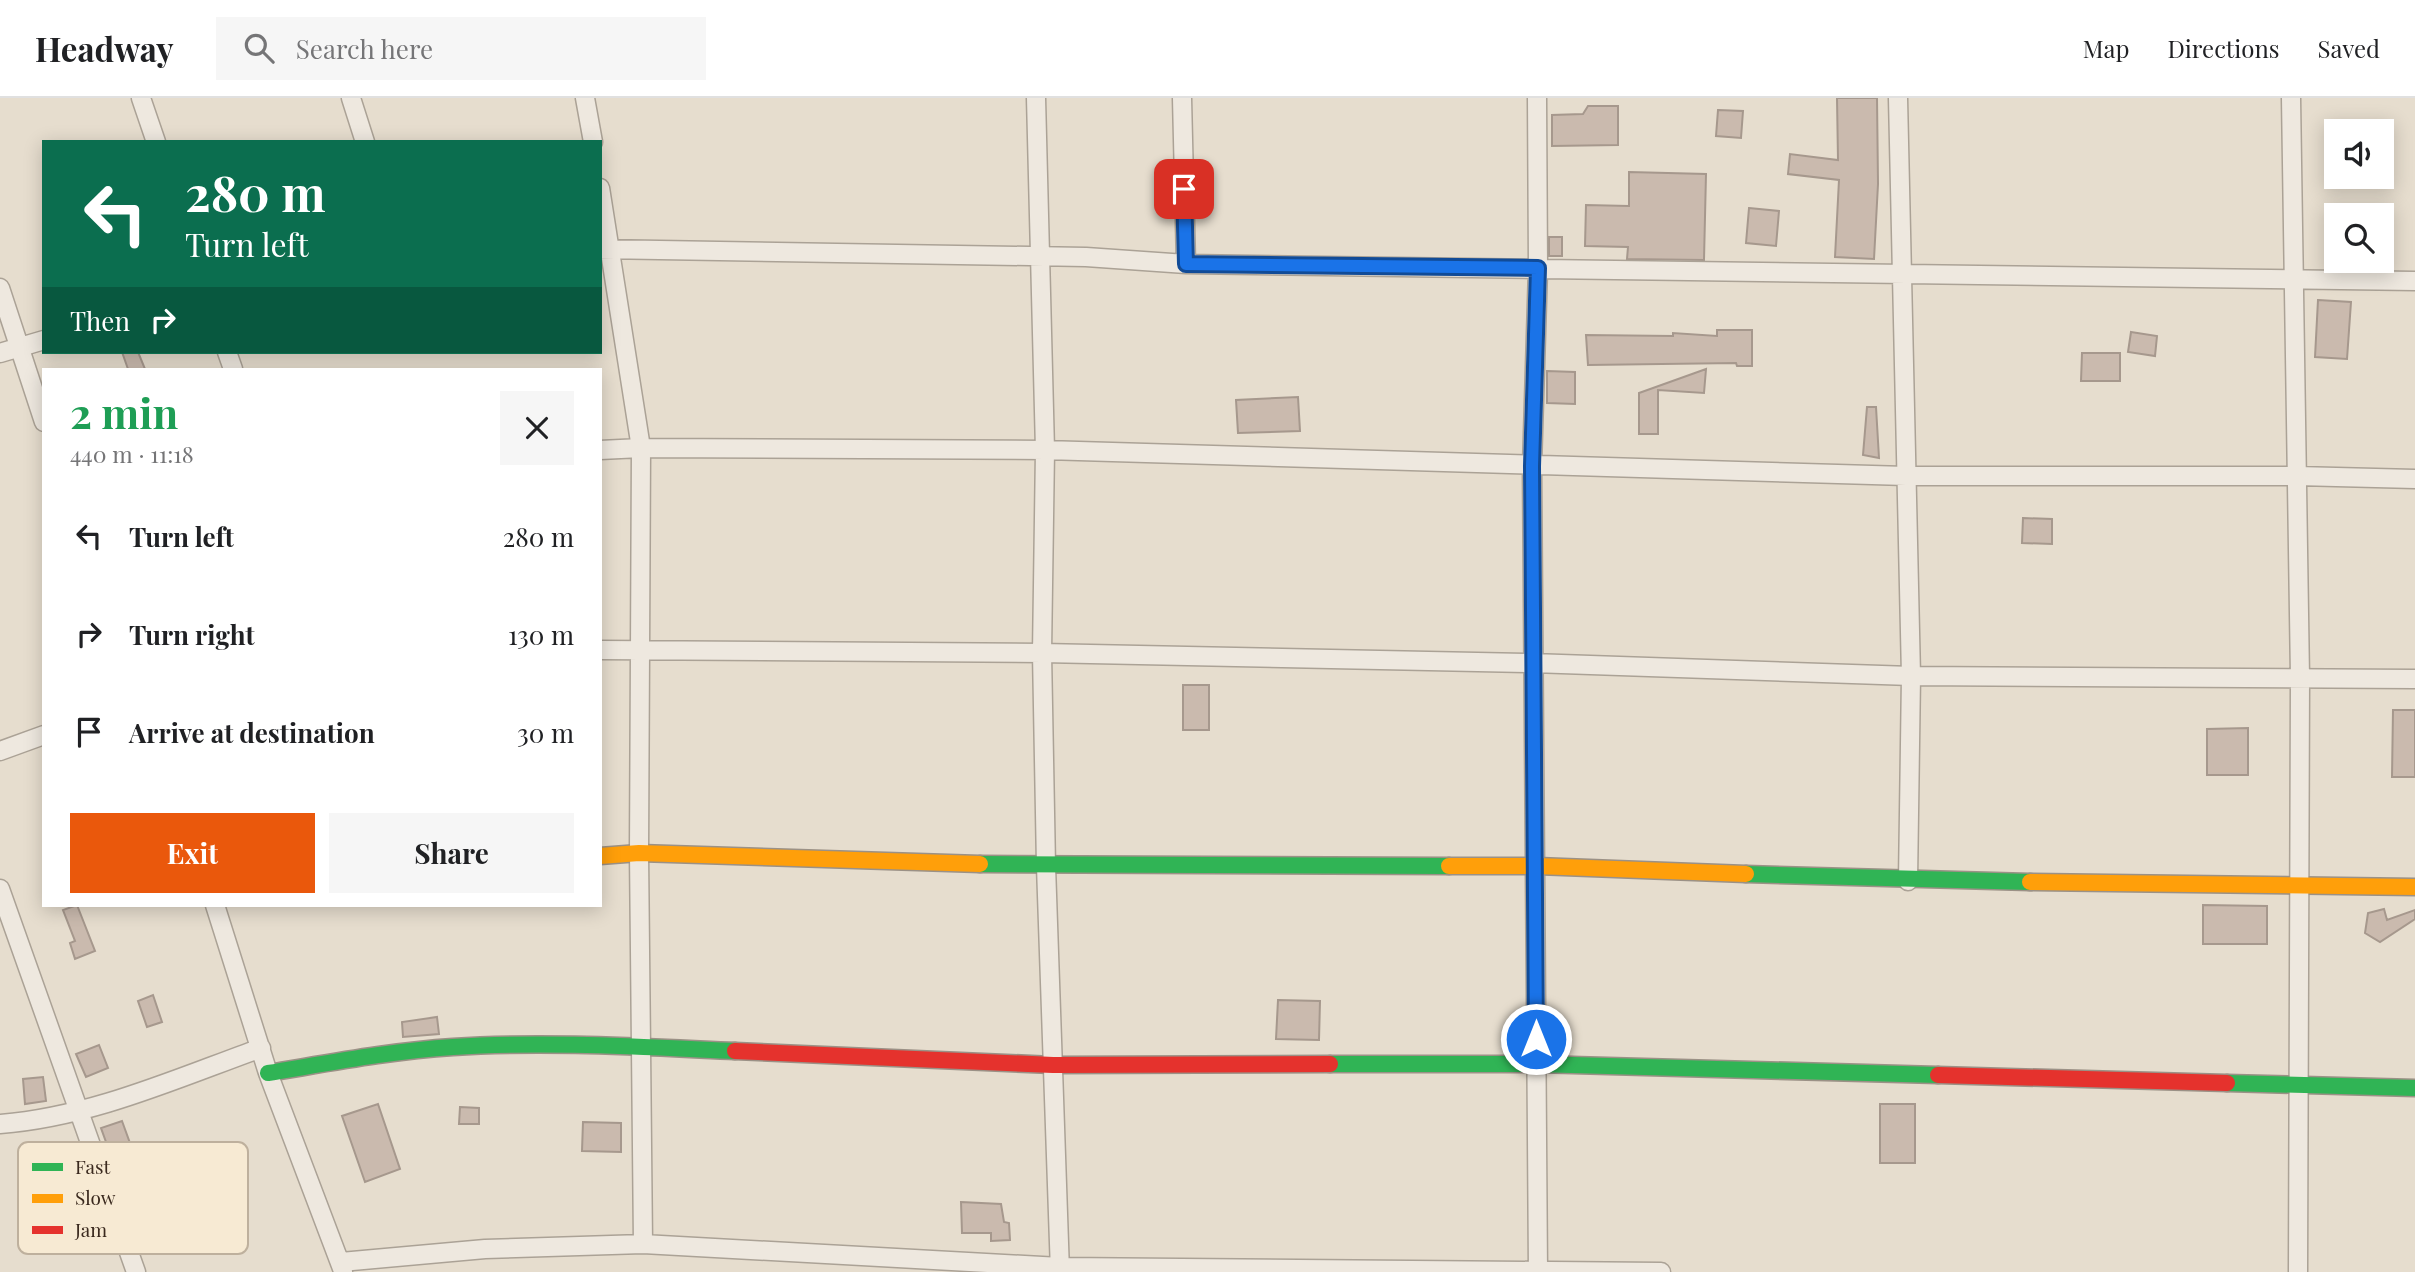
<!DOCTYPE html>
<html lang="en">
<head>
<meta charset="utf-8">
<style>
  :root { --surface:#fff; --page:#f6f6f6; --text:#202124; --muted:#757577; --line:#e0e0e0; --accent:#ea580c }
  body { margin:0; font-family:"Playfair Display",serif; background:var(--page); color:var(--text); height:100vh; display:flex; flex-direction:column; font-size:26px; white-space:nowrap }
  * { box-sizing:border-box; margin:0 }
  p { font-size:23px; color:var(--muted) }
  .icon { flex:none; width:38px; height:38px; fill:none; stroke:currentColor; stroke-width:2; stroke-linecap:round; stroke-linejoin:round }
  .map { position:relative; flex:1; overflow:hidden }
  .panel { position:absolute; left:42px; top:270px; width:560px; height:539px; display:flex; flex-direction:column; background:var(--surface); border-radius:0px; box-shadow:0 4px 18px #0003 }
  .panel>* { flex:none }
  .guide { position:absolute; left:42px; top:42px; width:560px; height:214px; border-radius:0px; box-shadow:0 4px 18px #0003; background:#0b6e4f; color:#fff; overflow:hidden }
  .fabs { position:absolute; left:2324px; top:21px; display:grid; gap:14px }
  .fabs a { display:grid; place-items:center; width:70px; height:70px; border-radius:0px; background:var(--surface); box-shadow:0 4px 18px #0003; font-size:35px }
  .pin { position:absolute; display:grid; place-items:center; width:60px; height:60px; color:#fff; margin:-30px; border-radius:14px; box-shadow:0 4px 10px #0006 }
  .me { position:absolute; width:77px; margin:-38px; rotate:0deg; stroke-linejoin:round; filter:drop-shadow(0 0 5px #0008) }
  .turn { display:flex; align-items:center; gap:24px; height:147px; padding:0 28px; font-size:32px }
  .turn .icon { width:91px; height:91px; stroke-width:2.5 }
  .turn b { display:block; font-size:49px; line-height:60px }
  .then { display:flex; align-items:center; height:66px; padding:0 28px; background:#0003; gap:14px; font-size:26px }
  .round { display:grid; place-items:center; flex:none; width:74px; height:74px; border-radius:0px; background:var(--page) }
  .summary { display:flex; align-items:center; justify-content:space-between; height:119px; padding:0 28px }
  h1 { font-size:42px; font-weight:700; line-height:52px; color:#1e9e55 }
  .action { display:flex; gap:14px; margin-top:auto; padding:14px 28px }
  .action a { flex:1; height:80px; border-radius:0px; background:var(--accent); color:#fff; font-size:28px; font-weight:700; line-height:80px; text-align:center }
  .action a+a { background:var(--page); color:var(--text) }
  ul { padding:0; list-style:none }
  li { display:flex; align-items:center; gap:21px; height:98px; padding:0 28px }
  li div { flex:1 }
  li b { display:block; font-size:26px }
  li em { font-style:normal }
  header { display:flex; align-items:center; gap:42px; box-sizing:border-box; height:98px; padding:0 35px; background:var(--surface); border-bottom:2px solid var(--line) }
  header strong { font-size:33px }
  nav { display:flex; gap:38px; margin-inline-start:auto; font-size:24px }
  .search { width:490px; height:63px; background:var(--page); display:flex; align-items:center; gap:18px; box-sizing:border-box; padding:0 24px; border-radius:0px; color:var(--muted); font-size:26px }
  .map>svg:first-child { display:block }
  .building { fill:#cabaae; stroke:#a6988d; stroke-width:2 }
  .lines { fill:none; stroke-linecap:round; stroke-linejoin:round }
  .street-casing { stroke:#aba296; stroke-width:21 }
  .fast-casing { stroke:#9b9186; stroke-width:19 }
  .slow-casing { stroke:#9b9186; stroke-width:19 }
  .jam-casing { stroke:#9b9186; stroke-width:19 }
  .street { stroke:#eee8df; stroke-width:18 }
  .fast { stroke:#30b455; stroke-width:16 }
  .slow { stroke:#ff9f0a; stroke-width:16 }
  .jam { stroke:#e5322d; stroke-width:16 }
  .route-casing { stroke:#114b97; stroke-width:18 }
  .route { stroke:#1a73e8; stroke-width:12 }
  .key { fill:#f7ead3; stroke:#beb09d; stroke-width:2 }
  .key-label { font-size:19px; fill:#3a291e }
</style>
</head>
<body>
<header>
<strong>Headway</strong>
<div class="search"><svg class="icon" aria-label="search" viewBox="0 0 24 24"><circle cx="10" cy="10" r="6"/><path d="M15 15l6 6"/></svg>Search here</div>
<nav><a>Map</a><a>Directions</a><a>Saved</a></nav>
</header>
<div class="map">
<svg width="2415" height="1174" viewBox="0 0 2415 1174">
  <rect width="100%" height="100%" fill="#e6ddce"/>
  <path class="building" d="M1837,0H1877L1878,86L1874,161L1835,159L1839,82L1788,76L1790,56L1838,62Z
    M1588,8H1618V47L1552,48V17L1583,16Z
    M1718,12L1743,13L1741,40L1716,38Z
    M1629,74L1706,76L1704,162L1627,161L1628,149L1585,148L1586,107L1629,108Z
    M1749,110L1779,113L1776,148L1746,145Z
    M1549,139H1562V158H1549Z
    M2318,202L2351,204L2347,261L2315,259Z
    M1717,232H1752V268H1737L1736,265L1588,267L1586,237L1673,238V235L1717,238Z
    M2131,234L2157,238L2155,258L2128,254Z
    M122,254H138L145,271H128Z
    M2082,255H2120V283H2081Z
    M1706,271L1704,295L1658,292V336H1639V295Z
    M1547,273L1575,274V306L1547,305Z
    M1298,299L1300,333L1238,335L1236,302Z
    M1867,309H1876L1879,360L1863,357Z
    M2023,420L2052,421V446L2022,445Z
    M1183,587H1209V632H1183Z
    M2393,612H2415V679H2392Z
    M2248,630V677H2207V631Z
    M77,807L95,853L75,861L70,845L75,843L63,812Z
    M2203,807L2267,808V846H2203Z
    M2384,811L2387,822L2415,812V821L2380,844L2365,835L2368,815Z
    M153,897L162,924L147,929L138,903Z
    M1278,902L1320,903L1319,942L1276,941Z
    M437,919L439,936L403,939L402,924Z
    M99,947L108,970L86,979L76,956Z
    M43,979L46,1003L25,1006L23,981Z
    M378,1006L400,1071L365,1084L342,1018Z
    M1880,1006H1915V1065H1880Z
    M460,1009L479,1010V1026H459Z
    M122,1023L131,1048L110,1055L101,1030Z
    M583,1024L621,1025V1054L582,1053Z
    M961,1104L1001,1106L1004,1124L1009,1125L1010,1142L991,1143V1135H962Z"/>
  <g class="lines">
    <defs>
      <path id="street" d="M141,0L156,44
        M351,0L365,44
        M585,0L593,44
        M1036,0L1045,352L1042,555L1046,768L1060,1174
        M1182,0L1186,166
        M1537,0L1538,170L1532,368L1538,1174
        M1898,0L1911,578L1908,783
        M2291,0L2300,580L2298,1174
        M600,90L641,350L639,755L643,1146
        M600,151L1086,159L1186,166L2415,183
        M0,190L44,324
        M227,254L233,271
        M0,255L44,242
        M600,352L641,350L1045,352L1906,378H2297L2415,381
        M600,552L1042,555L1532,565L1911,578L2415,581
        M0,653L44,637
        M0,791L136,1174
        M215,807L268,975L343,1173
        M0,1026C91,1019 175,981 261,950
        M341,1164L485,1151L643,1146L1060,1169L1661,1174"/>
      <path id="fast" d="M980,766L1449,768
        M1746,776L2030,784
        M1330,966H1536L1938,977
        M268,975C329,965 391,953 453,949C544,943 643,949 735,953
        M2227,985L2415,990"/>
      <path id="slow" d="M600,758L639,755L980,766
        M1449,768H1537L1746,776
        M2030,784L2415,789"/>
      <path id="jam" d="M735,953L1053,967L1330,966
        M1938,977L2227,985"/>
    </defs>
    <use href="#street" class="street-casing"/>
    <use href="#fast" class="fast-casing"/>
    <use href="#slow" class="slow-casing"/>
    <use href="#jam" class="jam-casing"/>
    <use href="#street" class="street"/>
    <use href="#fast" class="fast"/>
    <use href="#slow" class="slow"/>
    <use href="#jam" class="jam"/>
  </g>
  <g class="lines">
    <defs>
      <path id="route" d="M1184,91L1186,166L1538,170L1532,368L1536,941"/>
    </defs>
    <use href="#route" class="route-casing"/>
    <use href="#route" class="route"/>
  </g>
  <rect x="18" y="1044" width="230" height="112" rx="10" class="key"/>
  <rect x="32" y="1065" width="31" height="8" fill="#30b455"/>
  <rect x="32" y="1096" width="31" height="9" fill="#ff9f0a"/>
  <rect x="32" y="1128" width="31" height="8" fill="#e5322d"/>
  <g class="key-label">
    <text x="75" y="1076">Fast</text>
    <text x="75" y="1107">Slow</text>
    <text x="75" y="1139">Jam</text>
  </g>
</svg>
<div class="fabs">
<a><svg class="icon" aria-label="sound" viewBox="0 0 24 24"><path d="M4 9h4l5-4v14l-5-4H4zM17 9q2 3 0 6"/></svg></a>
<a><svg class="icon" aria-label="search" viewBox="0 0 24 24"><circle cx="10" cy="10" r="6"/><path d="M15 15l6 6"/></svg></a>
</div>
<div class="pin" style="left:1184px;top:91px;background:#d93025"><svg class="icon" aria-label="arrive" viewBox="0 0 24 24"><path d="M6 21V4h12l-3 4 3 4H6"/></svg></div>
<svg class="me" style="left:1536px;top:941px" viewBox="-20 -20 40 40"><circle r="17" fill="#1a73e8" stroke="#fff" stroke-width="3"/><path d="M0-11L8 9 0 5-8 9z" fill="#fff"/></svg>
<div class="guide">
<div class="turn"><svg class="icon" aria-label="left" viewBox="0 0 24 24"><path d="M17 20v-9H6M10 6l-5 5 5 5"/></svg><div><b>280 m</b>Turn left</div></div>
<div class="then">Then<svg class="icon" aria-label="right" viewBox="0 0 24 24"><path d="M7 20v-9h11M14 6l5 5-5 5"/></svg></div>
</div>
<section class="panel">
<div class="summary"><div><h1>2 min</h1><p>440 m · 11:18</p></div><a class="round"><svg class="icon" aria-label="close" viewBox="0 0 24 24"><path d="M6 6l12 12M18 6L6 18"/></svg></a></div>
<ul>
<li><svg class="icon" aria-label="left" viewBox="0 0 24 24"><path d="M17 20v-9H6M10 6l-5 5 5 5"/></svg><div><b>Turn left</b></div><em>280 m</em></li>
<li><svg class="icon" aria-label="right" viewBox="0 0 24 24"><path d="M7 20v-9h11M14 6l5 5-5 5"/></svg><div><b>Turn right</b></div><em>130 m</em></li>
<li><svg class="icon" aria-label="arrive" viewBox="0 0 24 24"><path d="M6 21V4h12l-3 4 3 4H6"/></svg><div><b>Arrive at destination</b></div><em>30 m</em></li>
</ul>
<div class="action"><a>Exit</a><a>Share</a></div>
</section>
</div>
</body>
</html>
